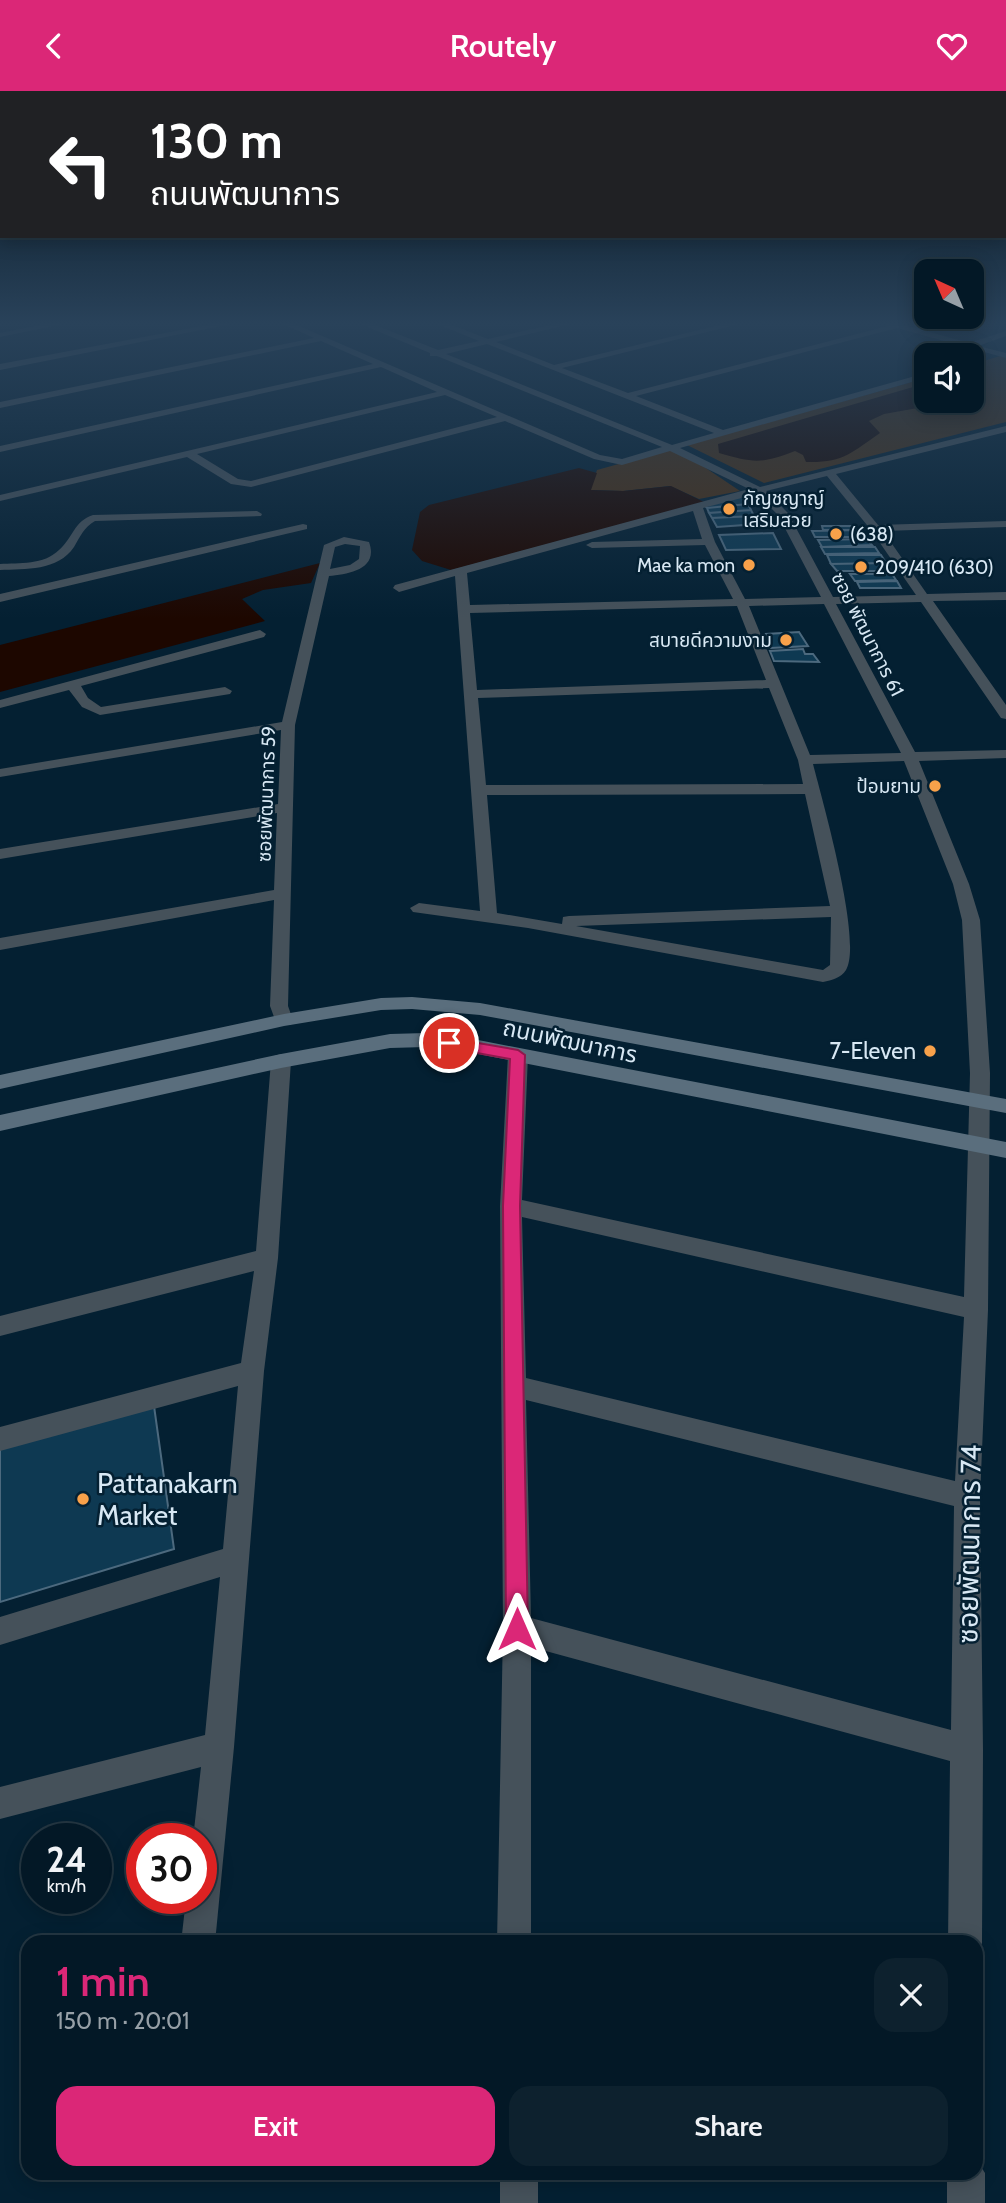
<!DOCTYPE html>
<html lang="en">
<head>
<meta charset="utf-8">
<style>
  :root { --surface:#031826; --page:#0d212e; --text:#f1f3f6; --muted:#97a0a7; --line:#243743; --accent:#db2777 }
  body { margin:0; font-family:Cabin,"Noto Sans Thai",sans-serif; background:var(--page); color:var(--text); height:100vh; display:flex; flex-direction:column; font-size:26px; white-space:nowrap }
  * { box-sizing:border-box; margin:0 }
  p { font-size:23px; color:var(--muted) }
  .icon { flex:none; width:38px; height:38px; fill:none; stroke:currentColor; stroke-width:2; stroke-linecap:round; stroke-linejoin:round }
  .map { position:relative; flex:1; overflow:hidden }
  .panel { position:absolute; left:21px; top:1844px; width:962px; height:245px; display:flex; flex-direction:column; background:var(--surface); border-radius:21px; box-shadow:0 4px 18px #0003,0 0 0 2px var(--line) }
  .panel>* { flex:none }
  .top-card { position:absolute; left:0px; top:0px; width:1006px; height:147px; box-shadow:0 4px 18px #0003,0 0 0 2px var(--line); background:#202124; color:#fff; overflow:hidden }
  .needle { width:46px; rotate:316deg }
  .fabs { position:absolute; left:914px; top:168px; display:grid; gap:14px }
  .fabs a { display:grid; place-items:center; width:70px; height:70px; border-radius:14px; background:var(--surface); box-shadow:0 4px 18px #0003,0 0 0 2px var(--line); font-size:35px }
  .speed { position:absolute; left:21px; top:1732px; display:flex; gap:14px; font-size:35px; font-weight:700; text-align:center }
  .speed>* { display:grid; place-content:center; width:91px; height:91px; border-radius:50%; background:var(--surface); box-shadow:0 4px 18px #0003,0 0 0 2px var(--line); line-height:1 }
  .speed small { font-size:18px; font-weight:400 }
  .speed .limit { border:10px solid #d22; background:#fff; color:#111 }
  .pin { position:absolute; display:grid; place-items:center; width:60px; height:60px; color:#fff; margin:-30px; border:4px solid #fff; border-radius:50%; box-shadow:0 2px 7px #0007 }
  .me { position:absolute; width:77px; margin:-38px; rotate:0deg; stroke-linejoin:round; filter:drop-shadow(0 0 5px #0008) }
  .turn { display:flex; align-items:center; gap:24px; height:147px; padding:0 35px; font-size:32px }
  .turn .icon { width:91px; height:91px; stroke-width:2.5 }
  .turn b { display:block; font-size:49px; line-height:60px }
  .round { display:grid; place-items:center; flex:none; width:74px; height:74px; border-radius:21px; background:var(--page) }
  .summary { display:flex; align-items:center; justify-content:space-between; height:119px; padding:0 35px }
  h1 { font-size:42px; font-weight:600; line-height:52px; color:var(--accent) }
  .action { display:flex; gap:14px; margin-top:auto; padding:14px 35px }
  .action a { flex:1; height:80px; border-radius:21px; background:var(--accent); color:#fff; font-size:28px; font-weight:600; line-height:80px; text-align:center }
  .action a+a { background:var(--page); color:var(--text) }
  header { display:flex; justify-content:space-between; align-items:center; height:91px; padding:0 35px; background:var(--accent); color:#fff; font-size:32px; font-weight:600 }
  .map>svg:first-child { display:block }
  .green { fill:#4b2f14 }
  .water { fill:#1d0700 }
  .building { fill:#0e3952; stroke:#4c697e; stroke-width:2 }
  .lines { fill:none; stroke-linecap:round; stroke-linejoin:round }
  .minor { fill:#45515a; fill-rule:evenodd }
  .secondary { fill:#5a6e7d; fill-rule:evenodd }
  .route { fill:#db2777; stroke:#8e194d; stroke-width:2 }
  .poi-dot { fill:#f8a14a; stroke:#042032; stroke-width:2.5 }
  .labels { text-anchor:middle; stroke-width:5; stroke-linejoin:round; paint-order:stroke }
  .far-poi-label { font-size:19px; fill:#d8e8f4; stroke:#042032; text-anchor:start }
  .far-street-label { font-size:19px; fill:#d8e8f4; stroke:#042032 }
  .street-label { font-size:23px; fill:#d8e8f4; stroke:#042032 }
  .poi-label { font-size:23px; fill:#d8e8f4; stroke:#042032; text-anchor:end }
  .near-poi-label { font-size:28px; fill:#d8e8f4; stroke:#042032; text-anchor:start }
  .near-street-label { font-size:28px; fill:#d8e8f4; stroke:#042032 }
</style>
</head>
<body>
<header><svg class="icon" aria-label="back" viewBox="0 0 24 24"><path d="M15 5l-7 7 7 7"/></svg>Routely<svg class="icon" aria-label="heart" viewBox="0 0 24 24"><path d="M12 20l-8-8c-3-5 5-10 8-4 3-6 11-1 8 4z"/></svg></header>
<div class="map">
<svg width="1006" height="2112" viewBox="0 0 1006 2112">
  <rect width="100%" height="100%" fill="#042032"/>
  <path class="green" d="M1000,265L1006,267V331L764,392L687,354L926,287V310H971V274Z
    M676,357L740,400L699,408L670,395L623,400L590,399L597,379Z"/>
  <path class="water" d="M920,294L926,297V310H931L929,315L884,323L869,330L880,342C851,362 843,372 806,371L803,364L795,360C761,373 754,372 719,362L718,353L735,348Z
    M579,377L597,382L591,399L623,400L671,395L704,411L451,479L422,470L412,459L420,421L429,414Z
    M320,472L311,492L263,499L242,508L265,530L0,601V554Z"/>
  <path class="building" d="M743,404L748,413L707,417L704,414Z
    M748,413L751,419L709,422L707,417Z
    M751,419L754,425L712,427L709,422Z
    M754,425L758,433L717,436L712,427Z
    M822,435H854L857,439H823Z
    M858,439L861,446H815L812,440Z
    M773,442L781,458L726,459L719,444Z
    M867,448L872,454L822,456L818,449Z
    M821,456H875L879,462L825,463Z
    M827,464H881L886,472L831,473Z
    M885,472L891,480H837L831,473Z
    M850,483H892L896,489L855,490Z
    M897,490L901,497H860L857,491Z
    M799,541L808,555L771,557L766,543Z
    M803,558L805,563H813L819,571L774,570L770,560Z
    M154,1315L174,1458L0,1511V1358Z"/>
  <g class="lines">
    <path class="minor" d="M50,232H68L0,246V242Z
      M218,232H236L0,279V273Z
      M281,232H292L600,364L622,368L662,356L437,265H430V262L358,232H370L438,259L479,250L435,232H447L488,248L559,232H575L496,251L554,274L728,232H743L562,277L628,302L888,235L883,232H897L969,252L1006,240V245L978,255L1006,262V267L897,237L636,305L723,339L926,282V287L680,357L760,396L1006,335V341L836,383L878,434L1006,430V436L883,440L927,503L1006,501V509L933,510L1006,614V628L1001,627L921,511L836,513L915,661L1006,659V667L919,670L969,793L980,829L990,982L988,1219L980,1406L983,1659L982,1852L977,1864L976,1852H948L950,1670L531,1556V1852H497L503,1538L500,1115L508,964L511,959H525L528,964L522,1109L964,1206L970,982L962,829L953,793L904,670L813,673C822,708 863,851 846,879C841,887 832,889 823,891L528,837L413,821L410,817L419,812L480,820L455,485L399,501L393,497L395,494L749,398L670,360L622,374L594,368L505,330L251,396L231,393L187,366L0,410V404L437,301L381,276L0,361V355L373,273L321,250L0,317V311L314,247ZM487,253L714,342L672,354L446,263ZM445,304L497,326L251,390L238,388L197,363ZM827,385L871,439L916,504L833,506L788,422L766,400ZM757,403L778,424L821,506L745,508L715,451L703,417ZM693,420L702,448L592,451L586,454L592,457L705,454L733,508L470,514L467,482ZM824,513L901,662L810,664L749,515ZM737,515L766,589L477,599L470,522ZM769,597L798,669L803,693L486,694L478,607ZM805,703L830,815L569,825L563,826L562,833L497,822L487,704ZM831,826L830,874L823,879L576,835ZM522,1126L964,1226L955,1390L526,1287ZM526,1309L954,1415L951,1639L531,1527Z
      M257,420L262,423L261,425L95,430C84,436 80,446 74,456C58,480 25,478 0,479V473C19,472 44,474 59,459C73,447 74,430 93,424Z
      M303,433L307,434V438L0,511V503Z
      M344,446L369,451C379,478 349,483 329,485L295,634L288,915L293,929L291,934H277L270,915L274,809L0,859V847L274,799L277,722L0,768V758L278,713L281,639L0,686V678L282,631L324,454ZM345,453L360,455L359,468L350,474L330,478L335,456Z
      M260,539L266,543L264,546L81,595L88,607L101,616L225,596L232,600L230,603L100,624L82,616L69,599L0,617V609Z
      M281,963L288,965L291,970L278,1167L264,1280L234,1656L215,1852H181L186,1808H201V1748H193L201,1676L0,1728V1696L205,1644L220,1486L0,1554V1526L223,1458L238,1295L0,1360V1336L241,1272L254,1180L0,1245V1225L256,1160L271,970L274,965Z
      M976,2068L985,2082V2112H947V2082H976Z
      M500,2082H538V2112H500Z"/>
    <path class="secondary" d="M412,906L480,912L1006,1008V1022L480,924L412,918L381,919L284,935L0,998V984L284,923L381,907Z
      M426,942L473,948L1006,1051V1067L473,962L426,956L390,957L281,977L0,1040V1024L281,963L390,943Z"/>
  </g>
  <linearGradient id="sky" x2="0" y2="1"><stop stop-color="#02121c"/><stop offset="0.44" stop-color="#29425a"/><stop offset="1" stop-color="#29425a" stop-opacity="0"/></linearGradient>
  <rect width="1006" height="528" fill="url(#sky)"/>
  <path class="route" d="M449,947L518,959L525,964L520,1115L528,1538L525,1546L517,1549L509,1546L506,1538L503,1115L510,968L444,956L442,952L444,948Z"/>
  <g class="poi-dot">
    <circle cx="729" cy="418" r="7"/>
    <circle cx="836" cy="443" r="7"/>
    <circle cx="749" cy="474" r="7"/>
    <circle cx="861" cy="476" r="7"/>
    <circle cx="786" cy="549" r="7"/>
    <circle cx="935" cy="695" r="7"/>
    <circle cx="930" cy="960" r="7"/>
    <circle cx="83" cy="1408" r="7"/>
  </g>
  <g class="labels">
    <g class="far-poi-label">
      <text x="743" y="414">กัญชญาญ์<tspan x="743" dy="22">เสริมสวย</tspan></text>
      <text x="850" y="450">(638)</text>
      <text x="735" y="481" text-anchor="end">Mae ka mon</text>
      <text x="875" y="483">209/410 (630)</text>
      <text x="772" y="556" text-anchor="end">สบายดีความงาม</text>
      <text x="921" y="702" text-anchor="end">ป้อมยาม</text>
    </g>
    <g class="far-street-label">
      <text transform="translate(868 543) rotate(63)" y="7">ซอย พัฒนาการ 61</text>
      <text transform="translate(266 703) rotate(-88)" y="7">ซอยพัฒนาการ 59</text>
    </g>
    <g class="street-label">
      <text transform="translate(570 950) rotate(12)" y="8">ถนนพัฒนาการ</text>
    </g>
    <g class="poi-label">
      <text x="916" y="968">7-Eleven</text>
    </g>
    <g class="near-poi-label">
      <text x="97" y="1402">Pattanakarn<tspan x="97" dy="32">Market</tspan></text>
    </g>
    <g class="near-street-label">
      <text transform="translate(969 1453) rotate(-89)" y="10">ซอยพัฒนาการ 74</text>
    </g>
  </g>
</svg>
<div class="fabs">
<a><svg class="needle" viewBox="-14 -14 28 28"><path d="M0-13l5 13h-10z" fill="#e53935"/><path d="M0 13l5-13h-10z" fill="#97a0a7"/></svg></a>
<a><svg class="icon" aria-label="sound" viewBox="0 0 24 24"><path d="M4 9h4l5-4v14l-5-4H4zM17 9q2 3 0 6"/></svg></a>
</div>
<div class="speed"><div>24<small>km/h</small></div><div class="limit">30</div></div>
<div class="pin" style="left:449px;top:952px;background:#d93025"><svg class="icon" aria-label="arrive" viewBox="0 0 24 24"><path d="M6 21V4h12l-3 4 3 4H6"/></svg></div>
<svg class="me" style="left:517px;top:1538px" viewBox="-20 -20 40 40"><path d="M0-17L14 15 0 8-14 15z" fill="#db2777" stroke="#fff" stroke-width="4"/></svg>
<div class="top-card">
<div class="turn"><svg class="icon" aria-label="left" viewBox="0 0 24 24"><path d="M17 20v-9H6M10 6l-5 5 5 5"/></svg><div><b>130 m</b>ถนนพัฒนาการ</div></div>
</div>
<section class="panel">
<div class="summary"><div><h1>1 min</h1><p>150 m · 20:01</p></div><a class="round"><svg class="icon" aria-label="close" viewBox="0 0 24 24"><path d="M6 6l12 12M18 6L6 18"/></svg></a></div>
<div class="action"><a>Exit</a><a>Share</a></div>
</section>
</div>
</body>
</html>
